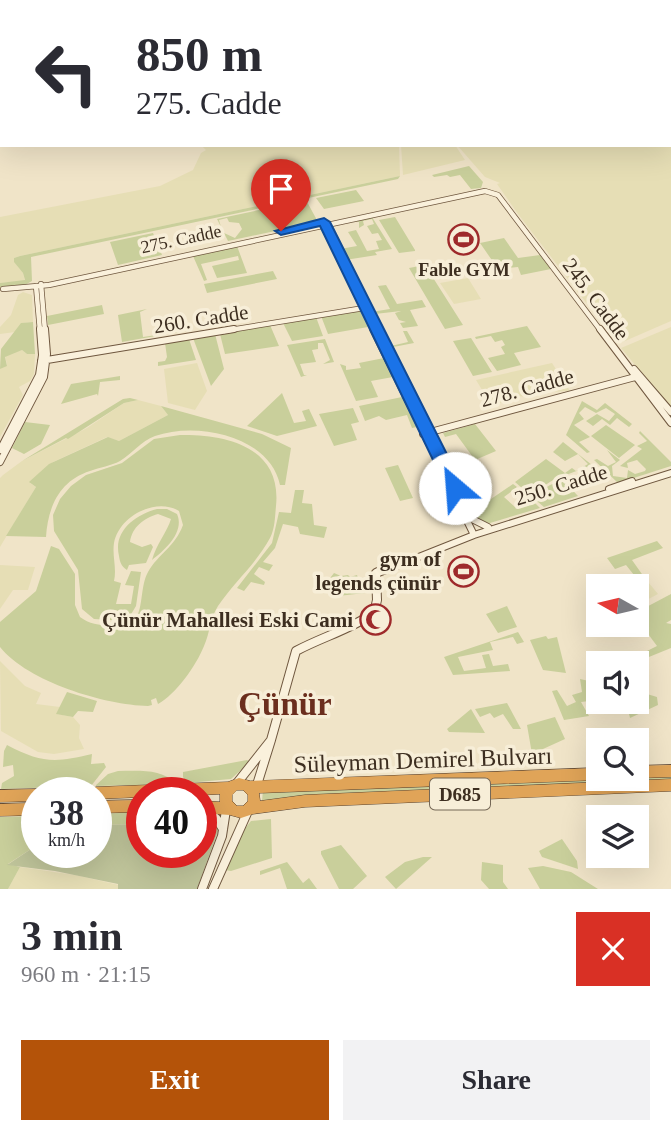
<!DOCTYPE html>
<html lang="en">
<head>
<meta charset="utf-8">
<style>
  :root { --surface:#fff; --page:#f2f2f3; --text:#2b2b33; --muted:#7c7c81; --accent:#b45309 }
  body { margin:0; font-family:"Times New Roman",serif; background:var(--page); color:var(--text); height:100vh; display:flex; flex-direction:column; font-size:26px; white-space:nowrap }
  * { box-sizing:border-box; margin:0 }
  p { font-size:23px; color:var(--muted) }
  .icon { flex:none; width:38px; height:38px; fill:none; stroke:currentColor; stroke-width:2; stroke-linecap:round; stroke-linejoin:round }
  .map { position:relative; height:889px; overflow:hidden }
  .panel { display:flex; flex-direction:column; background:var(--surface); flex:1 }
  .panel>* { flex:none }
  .top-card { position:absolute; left:0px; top:0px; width:672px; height:147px; box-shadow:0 7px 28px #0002; background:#fff; color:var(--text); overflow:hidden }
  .needle { width:46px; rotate:278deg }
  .controls { position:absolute; left:586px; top:574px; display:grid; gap:14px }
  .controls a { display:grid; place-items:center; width:63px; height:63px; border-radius:0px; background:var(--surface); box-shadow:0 7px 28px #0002; font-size:35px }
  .speed { position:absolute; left:21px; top:777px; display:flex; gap:14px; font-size:35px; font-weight:700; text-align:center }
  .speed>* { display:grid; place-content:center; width:91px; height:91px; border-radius:50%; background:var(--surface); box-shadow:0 7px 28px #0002; line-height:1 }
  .speed small { font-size:18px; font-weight:400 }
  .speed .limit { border:10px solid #d22; background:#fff; color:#111 }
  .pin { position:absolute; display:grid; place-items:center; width:60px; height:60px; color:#fff; margin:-72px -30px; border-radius:50% 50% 50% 0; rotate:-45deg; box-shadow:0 0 7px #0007 }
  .pin .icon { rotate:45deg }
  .me { position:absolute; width:77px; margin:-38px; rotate:333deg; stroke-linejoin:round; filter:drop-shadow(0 0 5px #0008) }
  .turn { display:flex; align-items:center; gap:24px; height:147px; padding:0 21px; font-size:32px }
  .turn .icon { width:91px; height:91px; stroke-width:2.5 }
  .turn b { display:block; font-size:49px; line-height:60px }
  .round { display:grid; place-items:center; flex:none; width:74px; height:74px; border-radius:0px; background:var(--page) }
  .overview { display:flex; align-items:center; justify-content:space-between; height:119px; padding:0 21px }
  h1 { font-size:42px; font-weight:700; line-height:52px }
  .cta { display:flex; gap:14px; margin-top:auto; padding:14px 21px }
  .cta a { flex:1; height:80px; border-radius:0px; background:var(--accent); color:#fff; font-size:28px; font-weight:700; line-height:80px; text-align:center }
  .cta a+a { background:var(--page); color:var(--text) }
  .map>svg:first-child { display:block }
  .farmland { fill:#e6deb5 }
  .green { fill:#c9cf9b }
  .cemetery { fill:#bfc49a }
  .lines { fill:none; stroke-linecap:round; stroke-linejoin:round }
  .stream { stroke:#6f938a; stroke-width:2 }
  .secondary-far2-casing { stroke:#6f573f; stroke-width:6 }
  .secondary-far1-casing { stroke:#6f573f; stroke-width:8 }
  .secondary-casing { stroke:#6f573f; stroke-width:10 }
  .highway-casing { stroke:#5b4430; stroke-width:1 }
  .secondary-far2 { stroke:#faf1dc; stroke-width:4.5 }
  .secondary-far1 { stroke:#faf1dc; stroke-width:6 }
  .secondary { stroke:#faf1dc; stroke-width:8 }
  .highway { fill:#e0a458; fill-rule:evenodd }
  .rail-casing { stroke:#3d2e20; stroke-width:3.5 }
  .rail { stroke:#f7eed8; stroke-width:2; stroke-dasharray:3.5; stroke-linecap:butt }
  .route { fill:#1a73e8; stroke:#114b97; stroke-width:2 }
  .labels { text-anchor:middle; stroke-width:7; stroke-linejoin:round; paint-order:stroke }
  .far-street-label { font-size:18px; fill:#3d2e20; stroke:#f7eed8 }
  .far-poi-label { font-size:18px; font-weight:bold; fill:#3d2e20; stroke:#f7eed8 }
  .shield { fill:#f7eed8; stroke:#756857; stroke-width:2 }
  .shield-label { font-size:19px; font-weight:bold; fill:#3d2e20 }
  .street-label { font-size:21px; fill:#3d2e20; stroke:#f7eed8 }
  .poi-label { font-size:21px; font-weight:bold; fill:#3d2e20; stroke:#f7eed8; text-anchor:end }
  .near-street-label { font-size:24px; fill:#3d2e20; stroke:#f7eed8 }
  .near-district-label { font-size:33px; font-weight:bold; fill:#6b2e1e; stroke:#f7eed8 }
</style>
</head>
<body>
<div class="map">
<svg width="671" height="889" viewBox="0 0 671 889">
  <rect width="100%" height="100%" fill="#f0e4c8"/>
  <path class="farmland" d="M671,12V321L618,344L518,214L497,184L500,183L485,177L457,145H670Z
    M201,145H399L400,176L20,256L14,258L16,264L23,273L25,281L0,283V217L160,186L193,170L201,153L206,150Z
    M401,145H455L465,160L403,175Z
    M468,278L481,299L454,304L440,283Z
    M23,292L32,295L33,322L22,323L15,332L0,334V327L11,315L18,295Z
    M671,327V408L621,348Z
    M22,350L27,354H35L34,374L30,381L19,387L23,395L0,437V369L7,365L5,355Z
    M197,363L207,391L195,410L168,403L164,369Z
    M552,363L570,391L548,392L533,397L515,396L501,403H490L476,380Z
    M138,400L161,406L168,415L119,441L107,437L53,462L30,483L36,487L0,547V478L3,475L22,461L87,428L124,403Z
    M0,565L35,567L28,590H13L0,609Z
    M644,577L658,594L637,605V586H608L606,584L615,580L619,586Z
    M0,661L25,686L41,693L36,704L60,707L57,714L73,717L80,725L79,738L84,749L54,754L38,752L1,731Z
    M20,867L75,875L119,885L118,889H8Z"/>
  <path class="green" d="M469,166L483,182L481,188L471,189L460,175L450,177L447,175L434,177L432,175Z
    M400,176L398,179L31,257L32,281L23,286L0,287V283L25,280L23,273L14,262V258L20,256Z
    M356,190L364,201L324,209L316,198Z
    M306,200L318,222L228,241L224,233L235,238L242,229L239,223L229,222L227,218L219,220L221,227L217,219Z
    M372,217L392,249L375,252L377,255L345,260L340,249L357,246L348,232L356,230L367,251L379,249L376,241L382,240L378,233L372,234L367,226L374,224L372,219L363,221L364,225L359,228V222L355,221Z
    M395,217L415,250V251L399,253L379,220Z
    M153,233L162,255L118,265L110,242Z
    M504,238L518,258L540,255L551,269L521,275L518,267L498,269L480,243Z
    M237,246L247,273L217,278L212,266L239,260L238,256L201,264L207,280L204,281L193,256Z
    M425,265L430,273L463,325L445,329L409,268Z
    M273,271L277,279L207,293L204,284Z
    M386,285L397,304L422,300L426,307L410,310L418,326L403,328L400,323L406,322L399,320L395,313L401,311L375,314L391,346L408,342L403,331H407L414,343L388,348L371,312L390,309L378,286Z
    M102,305L104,314L48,325L47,316Z
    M147,309L140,312L143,337L184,331L122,342L118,315Z
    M360,310L368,327L328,334L321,316Z
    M316,317L323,336L292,341L283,323Z
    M33,322L35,354H27L22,350L5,357L7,366L0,369L1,349L21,323Z
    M270,325L279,346L225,354L220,334Z
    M527,326L541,347L514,353L521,365L497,371L488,358L505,354L501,347L505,345L502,340L495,342L491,336L476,339L475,337Z
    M215,334L224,369L211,386L193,338Z
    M471,338L492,372L473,376L453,341Z
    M189,339L196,360L158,366V362L165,361L167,357L165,343Z
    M325,339L334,362L323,364L330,360L323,343H318V349L312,350L316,362L300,364L304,375H307L301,377L287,345Z
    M384,358L393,377L371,381L378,397L356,401L340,364L346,366V370L361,368L359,363Z
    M120,376V380L100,382L98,396L97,394L61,404L71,384Z
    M282,393L294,423L306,421L302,411L309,409L317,426L277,436L247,426Z
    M402,397L417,427L412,428L407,415L386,420L379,416L365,421L359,406Z
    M130,398L138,400L124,403L68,439L66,438L22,461L123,399Z
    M582,401L597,410L605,403L632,424L629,427L617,418L610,425L602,419L593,426L586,421L597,414L609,421L615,414L606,408L596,413L585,407L579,413L584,419L574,425L590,437L579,442L590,452L587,453L566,435Z
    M161,406L262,434L291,448L285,485H280C270,436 197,421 155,436C141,441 132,454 120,461C111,466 100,467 90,471C59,481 48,507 46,537L6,536L36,487L29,482L49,464L108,437L119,441L168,415Z
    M353,408L359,422L351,424L357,440L334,446L319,414Z
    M25,422L50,425L41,444L24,454L12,448Z
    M475,424L496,451L475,460L456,434L445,437L443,433Z
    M606,425L635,445L619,458L591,436Z
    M640,431L671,462V466L618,483L594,460L597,459L608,466L616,462L607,450L620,460L612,466L613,476L627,478L628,470L635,474L645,471L646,469L637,460L627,463L628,468L620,466L642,449L637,446L647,441L639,433Z
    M180,435C228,434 282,448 276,506C275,516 275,529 270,538C256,564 234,582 218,606C210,618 210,633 204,646C196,666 176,694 158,704L156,698L151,700L152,705L148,706C105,705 28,682 0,647V622L36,591L51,546L59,549L75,574V605L80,617C89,624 99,625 111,626C150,631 136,594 148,572C158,554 175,547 183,525L179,511C156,497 119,516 114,543C112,556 117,568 114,581L121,583L116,604H131L134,586L125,585L131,571L141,572L136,606L127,621L94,619L82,609L78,570L54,531L53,515L60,499L71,486L86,475L122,463L154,439Z
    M563,442L592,465L553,480L530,495L515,482L546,459L565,473L572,468L576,471L588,464L578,454L565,461L553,452Z
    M398,465L413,498L400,501L385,468Z
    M563,480L578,496L544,507L532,497L550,485Z
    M513,484L517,487L504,497L515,507L529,497L540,508L490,523L482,522L472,512Z
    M295,490H304L302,503L312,504L314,525L327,527L324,538L300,534L298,527L283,524L275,548L263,562L273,565L269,571L259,567L254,574L265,582L264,585L251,582L244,591L237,588L272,543L279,512L291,513Z
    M157,509H167L177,514C185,532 165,550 152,560C156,545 167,532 171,519L158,514C144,518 132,527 130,542L142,547L151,544L153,547L146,563L129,565L127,570C121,566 120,562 119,556C113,531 135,515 157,509Z
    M657,541L663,548L632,560L644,577L625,584L623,580L634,575L626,565L615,569L607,558Z
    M334,573L341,576L348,575L350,577L357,575L360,584L373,583L374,592L338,596L337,589L327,582Z
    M671,594V620L666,623L671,624V648L644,659L641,654L657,646L637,619V612Z
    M507,606L517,627L498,633L486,614Z
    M518,632L524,642L517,644L513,637L490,642L493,650L458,657L464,671L486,668L482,655L489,654L493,666L508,664L510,671L453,675L444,657Z
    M546,636L548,639L557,637L566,673L543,670L530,640Z
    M580,679L598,683V700L581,702L589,716L564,720L552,691L557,690L567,706L576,702L572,695L582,692Z
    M637,691L657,697L658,705L630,718L626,702H637Z
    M67,692L97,701L93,712L78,711L73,717L56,714Z
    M507,703L521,729H513L503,714L494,718L490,713L480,717L475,709Z
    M471,709L485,733L449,732L447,729Z
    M555,717L565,739L532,754L527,725Z
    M7,745C41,763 55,763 92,754L91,764L104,763L106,767L91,786L1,789L2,783L14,776L13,765L3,767L4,751Z
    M247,760L250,762L231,779L187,783L183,777V772Z
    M118,771C137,771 162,768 176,784L95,786L108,774Z
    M671,774V780L262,801L263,790L598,777L637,779V775Z
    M142,812V824L96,825V814Z
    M37,816V845L8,864L20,867L8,889H0V817Z
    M271,819L272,858L231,871L225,870L242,832L251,821Z
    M562,839L577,861L578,869L542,857L539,851Z
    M341,845L367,876L353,889H339L321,854V851Z
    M423,857H432L396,889L385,877L405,862Z
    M287,862L303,883L309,878L317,889H287L280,868L260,875V871Z
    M482,862L503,865V882L508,889H489L481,880Z
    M543,866L571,872L598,889H540L528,868Z"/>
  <path class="cemetery" d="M201,823H216L218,831L197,889H118V884L55,871L7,865L37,845V852H96V825L142,824V852H201Z"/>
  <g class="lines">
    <path class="stream" d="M551,0L570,2"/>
    <defs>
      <path id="secondary-far2" d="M321,222L374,331
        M41,284L45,331
        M36,286L40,331
        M3,289L49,285L485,191L498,195L601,331
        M224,331L364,308"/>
      <path id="secondary-far1" d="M373,329L474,535
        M600,329L671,423
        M41,361L234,329
        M634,369L671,412
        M423,434L639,376
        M0,450L39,375L42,355L40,329
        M0,462L44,377L47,354L45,329
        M609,489L632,481
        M470,518L488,527
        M376,574L474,535L671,473"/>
      <path id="secondary" d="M271,740L296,651C322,637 349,630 374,613L377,600L376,573L378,572
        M237,783L271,740L256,788
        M206,810L216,818L223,829
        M202,889L222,836L226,810
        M213,889L248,811"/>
      <path id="highway" d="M671,765V777L637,778V766Z
        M598,768V779H601L598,780L259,793L260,801L305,795L671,779V791L305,807L253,814L241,818L230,815L201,813V801L220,802V794L201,795V793H142V797L96,799V793H90L92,789L96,787L228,782L239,778L250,781ZM237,790H243L248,795V801L243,806H237L232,801V795Z
        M37,789L41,791L42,793H37V801L0,802V790Z
        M142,800V812L96,813V801Z
        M37,803V815L0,816V804Z"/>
    </defs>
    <use href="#secondary-far2" class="secondary-far2-casing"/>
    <use href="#secondary-far1" class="secondary-far1-casing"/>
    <use href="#secondary" class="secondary-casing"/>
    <use href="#highway" class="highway-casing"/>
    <use href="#secondary-far2" class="secondary-far2"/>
    <use href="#secondary-far1" class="secondary-far1"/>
    <use href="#secondary" class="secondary"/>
    <use href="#highway" class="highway"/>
    <defs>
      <path id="rail" d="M554,0L573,2"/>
    </defs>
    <use href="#rail" class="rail-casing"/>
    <use href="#rail" class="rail"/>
  </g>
  <path class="route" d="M324,218L330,222L464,488L461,493H449L320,226L281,235L275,231Z"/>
  <defs>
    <symbol id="stadium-ring" viewBox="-11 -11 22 22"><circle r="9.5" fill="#f7eed8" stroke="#9e2a2b" stroke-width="1.5"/><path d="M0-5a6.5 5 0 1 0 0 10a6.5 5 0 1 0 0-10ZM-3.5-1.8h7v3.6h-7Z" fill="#9e2a2b"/></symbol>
    <symbol id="mosque-ring" viewBox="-11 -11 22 22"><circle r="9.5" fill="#f7eed8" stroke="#9e2a2b" stroke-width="1.5"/><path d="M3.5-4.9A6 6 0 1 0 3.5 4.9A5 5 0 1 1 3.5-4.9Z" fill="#9e2a2b"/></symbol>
  </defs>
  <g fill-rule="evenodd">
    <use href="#stadium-ring" x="446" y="222" width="35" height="35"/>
    <use href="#stadium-ring" x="446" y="554" width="35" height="35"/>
    <use href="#mosque-ring" x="358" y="602" width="35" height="35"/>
  </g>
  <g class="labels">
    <g class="far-street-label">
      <text transform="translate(181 239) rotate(-12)" y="6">275. Cadde</text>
    </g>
    <g class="far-poi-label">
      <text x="464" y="276">Fable GYM</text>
    </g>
    <rect class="shield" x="430" y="778.5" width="60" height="31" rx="5"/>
    <g class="shield-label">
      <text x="460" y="801">D685</text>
    </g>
    <g class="street-label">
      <text transform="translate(596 299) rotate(53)" y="7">245. Cadde</text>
      <text transform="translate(201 319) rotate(-9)" y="7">260. Cadde</text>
      <text transform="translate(527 388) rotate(-15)" y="7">278. Cadde</text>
      <text transform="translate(561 485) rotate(-17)" y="7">250. Cadde</text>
    </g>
    <g class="poi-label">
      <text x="441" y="566">gym of<tspan x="441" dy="24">legends çünür</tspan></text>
      <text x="353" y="627">Çünür Mahallesi Eski Cami</text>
    </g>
    <g class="near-street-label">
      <text transform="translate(423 760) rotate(-2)" y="8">Süleyman Demirel Bulvarı</text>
    </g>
    <g class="near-district-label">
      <text x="285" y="715">Çünür</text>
    </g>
  </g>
</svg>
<div class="controls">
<a><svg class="needle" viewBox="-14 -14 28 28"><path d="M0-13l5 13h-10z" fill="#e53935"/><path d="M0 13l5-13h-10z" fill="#7c7c81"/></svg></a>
<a><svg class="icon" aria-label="sound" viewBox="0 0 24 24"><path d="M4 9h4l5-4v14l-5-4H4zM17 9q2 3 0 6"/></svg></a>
<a><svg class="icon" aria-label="search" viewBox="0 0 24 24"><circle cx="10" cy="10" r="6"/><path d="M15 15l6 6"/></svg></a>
<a><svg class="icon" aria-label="layers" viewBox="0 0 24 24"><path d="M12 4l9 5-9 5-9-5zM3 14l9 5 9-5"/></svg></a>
</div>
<div class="speed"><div>38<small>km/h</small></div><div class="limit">40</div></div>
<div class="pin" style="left:281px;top:231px;background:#d93025"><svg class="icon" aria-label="arrive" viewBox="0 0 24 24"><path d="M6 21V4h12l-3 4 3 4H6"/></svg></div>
<svg class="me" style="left:455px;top:488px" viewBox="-20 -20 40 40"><circle r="19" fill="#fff"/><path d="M0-13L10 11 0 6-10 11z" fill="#1a73e8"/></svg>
<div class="top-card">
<div class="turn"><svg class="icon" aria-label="left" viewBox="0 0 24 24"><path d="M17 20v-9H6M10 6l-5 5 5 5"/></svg><div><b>850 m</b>275. Cadde</div></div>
</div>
</div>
<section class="panel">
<div class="overview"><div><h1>3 min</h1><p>960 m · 21:15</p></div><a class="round" style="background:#d93025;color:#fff"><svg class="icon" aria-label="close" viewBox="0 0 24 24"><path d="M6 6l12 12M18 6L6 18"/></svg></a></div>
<div class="cta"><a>Exit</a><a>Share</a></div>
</section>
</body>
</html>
